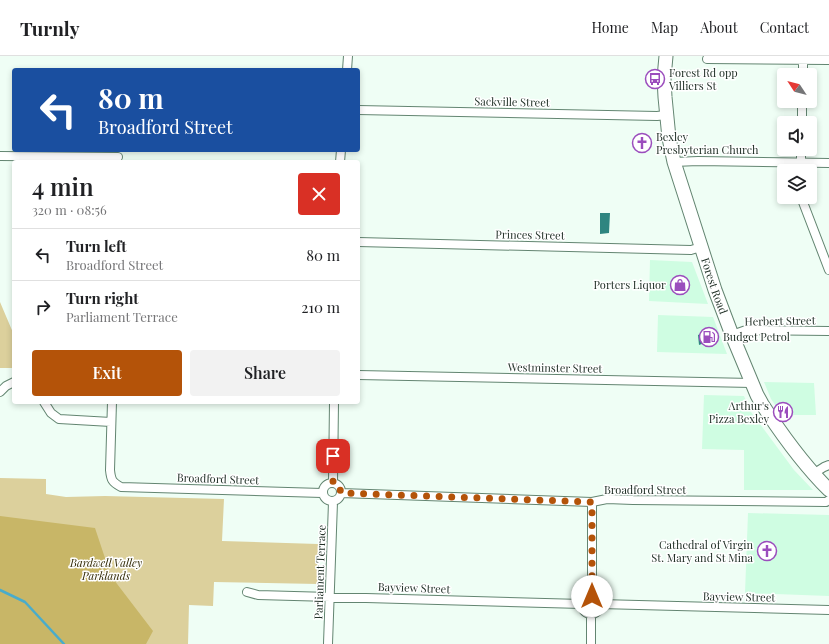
<!DOCTYPE html>
<html lang="en">
<head>
<meta charset="utf-8">
<style>
  :root { --surface:#fff; --page:#f2f2f2; --text:#202124; --muted:#757577; --line:#e0e0e0; --accent:#b45309 }
  body { margin:0; font-family:"Playfair Display",serif; background:var(--page); color:var(--text); height:100vh; display:flex; flex-direction:column; font-size:15px; white-space:nowrap }
  * { box-sizing:border-box; margin:0 }
  p { font-size:13px; color:var(--muted) }
  .icon { flex:none; width:22px; height:22px; fill:none; stroke:currentColor; stroke-width:2; stroke-linecap:round; stroke-linejoin:round }
  .map { position:relative; flex:1; overflow:hidden }
  .panel { position:absolute; left:12px; top:104px; width:348px; height:244px; display:flex; flex-direction:column; background:var(--surface); border-radius:4px; box-shadow:0 2px 6px #0003 }
  .panel>* { flex:none }
  .banner { position:absolute; left:12px; top:12px; width:348px; height:84px; border-radius:4px; box-shadow:0 2px 6px #0003; background:#1a4fa0; color:#fff; overflow:hidden }
  .needle { width:26px; rotate:306deg }
  .buttons { position:absolute; left:777px; top:12px; display:grid; gap:8px }
  .buttons a { display:grid; place-items:center; width:40px; height:40px; border-radius:4px; background:var(--surface); box-shadow:0 2px 6px #0003; font-size:20px }
  .pin { position:absolute; display:grid; place-items:center; width:34px; height:34px; color:#fff; margin:-17px; border-radius:8px; box-shadow:0 2px 6px #0006 }
  .me { position:absolute; width:44px; margin:-22px; rotate:0deg; stroke-linejoin:round; filter:drop-shadow(0 0 3px #0008) }
  .turn { display:flex; align-items:center; gap:14px; height:84px; padding:0 20px; font-size:18px }
  .turn .icon { width:52px; height:52px; stroke-width:2.5 }
  .turn b { display:block; font-size:28px; line-height:34px }
  .round { display:grid; place-items:center; flex:none; width:42px; height:42px; border-radius:4px; background:var(--page) }
  .overview { display:flex; align-items:center; justify-content:space-between; height:68px; padding:0 20px }
  h1 { font-size:24px; font-weight:600; line-height:30px }
  .cta { display:flex; gap:8px; margin-top:auto; padding:8px 20px }
  .cta a { flex:1; height:46px; border-radius:4px; background:var(--accent); color:#fff; font-size:16px; font-weight:600; line-height:46px; text-align:center }
  .cta a+a { background:var(--page); color:var(--text) }
  ul { padding:0; list-style:none }
  li { display:flex; align-items:center; gap:12px; height:52px; padding:0 20px; border-top:1px solid var(--line) }
  li div { flex:1 }
  li b { display:block; font-size:15px }
  li em { font-style:normal }
  header { display:flex; align-items:center; gap:24px; box-sizing:border-box; height:56px; padding:0 20px; background:var(--surface); border-bottom:1px solid var(--line) }
  header strong { font-size:19px }
  nav { display:flex; gap:22px; margin-inline-start:auto; font-size:14px }
  .map>svg:first-child { display:block }
  .built { fill:#cffde2 }
  .green { fill:#dcd09c }
  .forest { fill:#c8b667 }
  .lines { fill:none; stroke-linecap:round; stroke-linejoin:round }
  .stream { stroke:#49accb; stroke-width:2.5 }
  .building { fill:#2f8580 }
  .street-casing { stroke:#638571; stroke-width:10 }
  .primary-casing { stroke:#638571; stroke-width:15 }
  .street { stroke:#fff; stroke-width:8 }
  .primary { stroke:#fff; stroke-width:13 }
  .route { stroke:#b45309; stroke-width:7; stroke-dasharray:0 12.6 }
  .labels { text-anchor:middle; stroke-width:3; stroke-linejoin:round; paint-order:stroke }
  .poi-label { font-size:11px; fill:#223128; stroke:#fff; text-anchor:start }
  .street-label { font-size:11px; fill:#223128; stroke:#fff }
  .park-label { font-size:11px; font-style:italic; fill:#322a06; stroke:#fff }
</style>
</head>
<body>
<header>
<strong>Turnly</strong>
<nav><a>Home</a><a>Map</a><a>About</a><a>Contact</a></nav>
</header>
<div class="map">
<svg width="829" height="588" viewBox="0 0 829 588">
  <rect width="100%" height="100%" fill="#effef5"/>
  <path class="built" d="M650,204L692,206L708,248L649,245Z
    M658,259L713,261L727,298L657,296Z
    M764,326L814,327L816,359H782L771,343Z
    M704,339L744,340L751,356L794,414L813,434H744V394L702,393Z
    M748,457L829,459V540L745,537Z"/>
  <path class="green" d="M0,246L14,279V312H0Z
    M0,422L46,423V438L66,441L105,440L224,443L222,485L318,488V528L214,526L213,550L189,549L188,588H0Z"/>
  <path class="forest" d="M0,460L95,472L111,520L153,575L146,588H0Z"/>
  <g class="lines">
    <path class="stream" d="M0,534L25,546L64,588"/>
  </g>
  <path class="building" d="M600,157H610L609,177L600,178Z
    M714,272L718,282L699,289L698,279Z"/>
  <g class="lines">
    <defs>
      <path id="street" d="M707,3L829,4
        M347,14L348,0
        M803,19V3
        M358,54L657,60L666,59
        M802,67V45
        M0,100L118,101
        M340,106L341,94
        M674,106L698,105L829,107
        M801,106V93
        M801,141L829,214
        M358,186L691,194L701,191
        M732,279L746,274L829,275
        M358,319L752,327
        M0,336L6,330L14,326
        M44,346L51,357L59,363L111,366
        M112,346L110,414C111,424 112,426 121,431L322,437
        M813,418L824,411L829,409
        M323 436a9 9 0 1 1 18 0a9 9 0 1 1-18 0Z
        M333,427L334,346
        M341,437L592,446L607,443L633,444L826,446L829,444
        M592,446V540
        M247,536L258,539L582,548
        M582 549a9 9 0 1 1 18 0a9 9 0 1 1-18 0Z
        M600,548L829,554
        M591,558V588
        M328,588L333,446"/>
      <g id="primary">
        <path id="s1" d="M666,0L664,22L665,41L669,82L674,106L715,234L732,279L757,339L762,348C782,379 803,408 829,434"/>
      </g>
    </defs>
    <use href="#street" class="street-casing"/>
    <use href="#primary" class="primary-casing"/>
    <use href="#street" class="street"/>
    <use href="#primary" class="primary"/>
  </g>
  <g class="lines">
    <path class="route" d="M333,400V427C338,429 340,432 341,437L592,446V540"/>
  </g>
  <defs>
    <symbol id="bus-ring" viewBox="-11 -11 22 22"><circle r="9.5" fill="#fff" stroke="#9b4dbd" stroke-width="1.5"/><path d="M-5-6H5V4H4V6H2V4H-2V6H-4V4H-5ZM-3.5-4V0h7V-4ZM-3.5 1.2v1.5H-2V1.2ZM2 1.2v1.5H3.5V1.2Z" fill="#9b4dbd"/></symbol>
    <symbol id="church-ring" viewBox="-11 -11 22 22"><circle r="9.5" fill="#fff" stroke="#9b4dbd" stroke-width="1.5"/><path d="M-1.2-6h2.4v3.5h3.3v2.4h-3.3V6h-2.4V-.1h-3.3v-2.4h3.3Z" fill="#9b4dbd"/></symbol>
    <symbol id="shop-ring" viewBox="-11 -11 22 22"><circle r="9.5" fill="#fff" stroke="#9b4dbd" stroke-width="1.5"/><path d="M-5-2.5h2.3a2.7 3.5 0 0 1 5.4 0H5L5.5 6h-11ZM-1.5-2.5h3a1.5 2.3 0 0 0-3 0Z" fill="#9b4dbd"/></symbol>
    <symbol id="fuel-ring" viewBox="-11 -11 22 22"><circle r="9.5" fill="#fff" stroke="#9b4dbd" stroke-width="1.5"/><path d="M-5.5-6h7V0h2V4h1.3V-2.5L3-4.5l.8-.8L6-3V5H2.5V1h-1V6h-7ZM-4.2-4.7v3.2H.2V-4.7Z" fill="#9b4dbd"/></symbol>
    <symbol id="restaurant-ring" viewBox="-11 -11 22 22"><circle r="9.5" fill="#fff" stroke="#9b4dbd" stroke-width="1.5"/><path d="M-5-6h1v4h1v-4h1v4h1v-4h1v5L-1.5 .5V6h-2V.5L-5-1ZM5-6V6H3V1.5H1.5Q1.5-4 5-6Z" fill="#9b4dbd"/></symbol>
  </defs>
  <g fill-rule="evenodd">
    <use href="#bus-ring" x="644" y="12" width="22" height="22"/>
    <use href="#church-ring" x="631" y="76" width="22" height="22"/>
    <use href="#shop-ring" x="669" y="218" width="22" height="22"/>
    <use href="#fuel-ring" x="698" y="270" width="22" height="22"/>
    <use href="#restaurant-ring" x="772" y="345" width="22" height="22"/>
    <use href="#church-ring" x="756" y="484" width="22" height="22"/>
  </g>
  <g class="labels">
    <g class="poi-label">
      <text x="669" y="21">Forest Rd opp<tspan x="669" dy="13">Villiers St</tspan></text>
      <text x="656" y="85">Bexley<tspan x="656" dy="13">Presbyterian Church</tspan></text>
      <text x="666" y="233" text-anchor="end">Porters Liquor</text>
      <text x="723" y="285">Budget Petrol</text>
      <text x="769" y="354" text-anchor="end">Arthur's<tspan x="769" dy="13">Pizza Bexley</tspan></text>
      <text x="753" y="493" text-anchor="end">Cathedral of Virgin<tspan x="753" dy="13">St. Mary and St Mina</tspan></text>
    </g>
    <g class="street-label">
      <text transform="translate(512 46) rotate(1)" y="4">Sackville Street</text>
      <text transform="translate(530 179) rotate(1)" y="4">Princes Street</text>
      <text dy="4" stroke="none"><textPath href="#s1" startOffset="237">Forest Road</textPath></text>
      <text transform="translate(780 265) rotate(-1)" y="4">Herbert Street</text>
      <text transform="translate(555 312) rotate(1)" y="4">Westminster Street</text>
      <text transform="translate(218 423) rotate(2)" y="4">Broadford Street</text>
      <text x="645" y="438">Broadford Street</text>
      <text transform="translate(320 516) rotate(-88)" y="4">Parliament Terrace</text>
      <text transform="translate(414 532) rotate(2)" y="4">Bayview Street</text>
      <text transform="translate(739 541) rotate(1)" y="4">Bayview Street</text>
    </g>
    <g class="park-label">
      <text x="106" y="511">Bardwell Valley<tspan x="106" dy="13">Parklands</tspan></text>
    </g>
  </g>
</svg>
<div class="buttons">
<a><svg class="needle" viewBox="-14 -14 28 28"><path d="M0-13l5 13h-10z" fill="#e53935"/><path d="M0 13l5-13h-10z" fill="#757577"/></svg></a>
<a><svg class="icon" aria-label="sound" viewBox="0 0 24 24"><path d="M4 9h4l5-4v14l-5-4H4zM17 9q2 3 0 6"/></svg></a>
<a><svg class="icon" aria-label="layers" viewBox="0 0 24 24"><path d="M12 4l9 5-9 5-9-5zM3 14l9 5 9-5"/></svg></a>
</div>
<div class="pin" style="left:333px;top:400px;background:#d93025"><svg class="icon" aria-label="arrive" viewBox="0 0 24 24"><path d="M6 21V4h12l-3 4 3 4H6"/></svg></div>
<svg class="me" style="left:592px;top:540px" viewBox="-20 -20 40 40"><circle r="19" fill="#fff"/><path d="M0-13L10 11 0 6-10 11z" fill="#b45309"/></svg>
<div class="banner">
<div class="turn"><svg class="icon" aria-label="left" viewBox="0 0 24 24"><path d="M17 20v-9H6M10 6l-5 5 5 5"/></svg><div><b>80 m</b>Broadford Street</div></div>
</div>
<section class="panel">
<div class="overview"><div><h1>4 min</h1><p>320 m · 08:56</p></div><a class="round" style="background:#d93025;color:#fff"><svg class="icon" aria-label="close" viewBox="0 0 24 24"><path d="M6 6l12 12M18 6L6 18"/></svg></a></div>
<ul>
<li><svg class="icon" aria-label="left" viewBox="0 0 24 24"><path d="M17 20v-9H6M10 6l-5 5 5 5"/></svg><div><b>Turn left</b><p>Broadford Street</p></div><em>80 m</em></li>
<li><svg class="icon" aria-label="right" viewBox="0 0 24 24"><path d="M7 20v-9h11M14 6l5 5-5 5"/></svg><div><b>Turn right</b><p>Parliament Terrace</p></div><em>210 m</em></li>
</ul>
<div class="cta"><a>Exit</a><a>Share</a></div>
</section>
</div>
</body>
</html>
